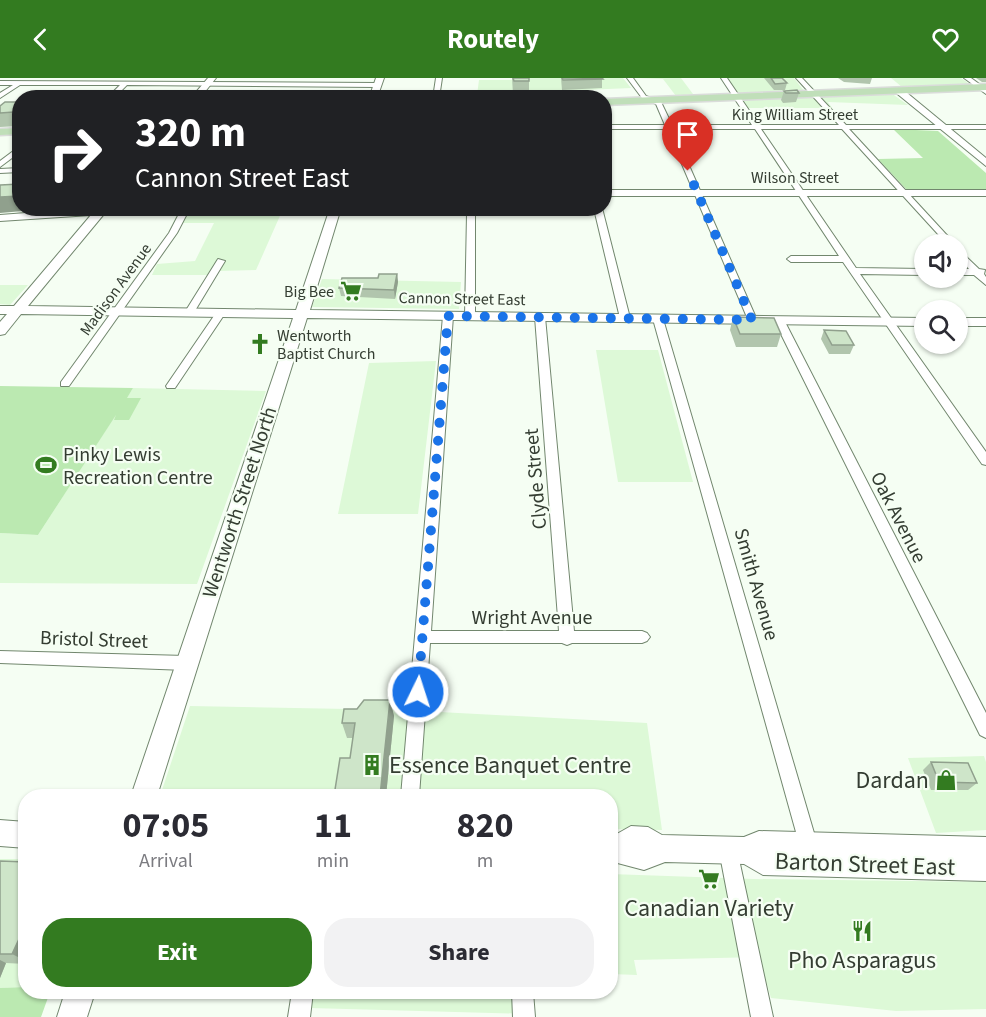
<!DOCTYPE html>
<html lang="en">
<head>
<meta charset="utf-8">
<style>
  :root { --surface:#fff; --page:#f2f2f3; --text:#2b2b33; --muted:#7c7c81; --accent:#337b20 }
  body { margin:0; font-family:"Source Sans 3",sans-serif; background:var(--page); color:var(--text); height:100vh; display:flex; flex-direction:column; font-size:22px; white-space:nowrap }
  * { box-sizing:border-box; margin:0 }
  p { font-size:20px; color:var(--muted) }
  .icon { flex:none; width:33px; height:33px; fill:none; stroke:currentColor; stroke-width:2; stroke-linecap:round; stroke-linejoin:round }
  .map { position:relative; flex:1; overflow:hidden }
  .panel { position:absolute; left:18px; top:711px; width:600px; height:210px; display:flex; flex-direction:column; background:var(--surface); border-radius:24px; box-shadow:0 2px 4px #0004 }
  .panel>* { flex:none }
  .banner { position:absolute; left:12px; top:12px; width:600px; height:126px; border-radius:24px; box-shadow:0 2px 4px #0004; background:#202124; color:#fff; overflow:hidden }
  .controls { position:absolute; left:914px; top:156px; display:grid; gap:12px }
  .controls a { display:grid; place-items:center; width:54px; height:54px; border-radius:50%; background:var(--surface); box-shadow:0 2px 4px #0004; font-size:30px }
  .pin { position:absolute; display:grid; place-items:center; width:51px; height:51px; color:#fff; margin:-62px -26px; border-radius:50% 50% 50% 0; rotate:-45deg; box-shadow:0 0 6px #0007 }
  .pin .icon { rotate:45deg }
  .me { position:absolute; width:66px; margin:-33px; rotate:4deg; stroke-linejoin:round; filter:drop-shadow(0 0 4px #0008) }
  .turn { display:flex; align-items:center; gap:21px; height:126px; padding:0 24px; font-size:27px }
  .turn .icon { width:78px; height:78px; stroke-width:2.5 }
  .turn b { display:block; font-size:42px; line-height:51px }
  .eta { display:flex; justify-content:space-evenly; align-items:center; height:102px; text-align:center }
  .eta b { font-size:36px; font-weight:700; line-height:42px }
  .cta { display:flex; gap:12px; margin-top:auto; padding:12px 24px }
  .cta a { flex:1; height:69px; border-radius:24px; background:var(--accent); color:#fff; font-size:24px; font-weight:700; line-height:69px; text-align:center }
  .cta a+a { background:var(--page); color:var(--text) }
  header { display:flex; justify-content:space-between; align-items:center; height:78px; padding:0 24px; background:var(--accent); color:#fff; font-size:27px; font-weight:700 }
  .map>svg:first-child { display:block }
  .built { fill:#ddf9d7 }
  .green { fill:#bbe9b1 }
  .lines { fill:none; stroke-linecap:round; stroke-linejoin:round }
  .street-casing { stroke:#72876e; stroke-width:2 }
  .secondary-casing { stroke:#72876e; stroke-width:2 }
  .primary-casing { stroke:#dadcda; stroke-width:3 }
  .street { fill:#fff; fill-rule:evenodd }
  .secondary { fill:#fff; fill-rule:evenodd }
  .primary { fill:#c0dfb9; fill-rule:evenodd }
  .wall { fill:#b1c5ad }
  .shaded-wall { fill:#90a08d }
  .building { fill:#cee5c9; stroke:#90a08d; stroke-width:1.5 }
  .route { stroke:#1a73e8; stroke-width:10; stroke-dasharray:0 18 }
  .labels { text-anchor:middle; stroke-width:4.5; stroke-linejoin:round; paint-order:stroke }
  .far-street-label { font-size:16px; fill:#343d32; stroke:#f5fef3 }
  .far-poi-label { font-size:16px; fill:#343d32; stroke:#f5fef3; text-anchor:end }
  .poi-label { font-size:20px; fill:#343d32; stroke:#f5fef3; text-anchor:start }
  .street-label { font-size:20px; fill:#343d32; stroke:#f5fef3 }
  .near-poi-label { font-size:24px; fill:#343d32; stroke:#f5fef3 }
  .near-street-label { font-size:24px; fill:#343d32; stroke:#f5fef3 }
</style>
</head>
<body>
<header><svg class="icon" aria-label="back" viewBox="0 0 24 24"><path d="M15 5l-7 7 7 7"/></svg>Routely<svg class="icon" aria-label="heart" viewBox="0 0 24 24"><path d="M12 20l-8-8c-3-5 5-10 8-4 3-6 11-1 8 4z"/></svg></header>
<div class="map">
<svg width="986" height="939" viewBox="0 0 986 939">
  <rect width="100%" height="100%" fill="#f5fef3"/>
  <path class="built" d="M528,0H623L631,10L561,13L562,20L554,19L553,17H477L479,2H528Z
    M635,0H681L693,16L676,18L663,1Z
    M727,0H794L804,13L738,15Z
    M891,0H961L971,7L902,9Z
    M891,15L908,27L828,24L832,30H747L741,19Z
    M215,130L283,131L256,192L218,193L215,197H152L157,186L195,183L214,145H173L180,132Z
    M322,201L461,204L459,231L312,229Z
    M0,207H28L10,227L0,226Z
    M596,272H658L693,404H618Z
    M436,283L418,436H338L369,285Z
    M133,310L266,313L197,506L0,505V455L38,457Z
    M190,628L402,632L647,645L662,752L611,751L610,718H160Z
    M984,678L986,684V752L936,755L908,680Z
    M0,781H25V909L0,910Z
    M610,796L754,801L986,804V931L896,933L771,920L759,879L634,882L637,897L611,896Z
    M313,914H532L533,936L310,930Z"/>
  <path class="green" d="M893,51L938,53L986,95V112H907L878,81L923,80Z
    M0,308L133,310L127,320H141L129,342H114L116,337L38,457L0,455Z
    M25,909L26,914H50L41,939H0V910Z"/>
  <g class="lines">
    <defs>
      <path id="street" d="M436,0H442L439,20H433Z
        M627,0H633L646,18L661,24L672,47H752L721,0H727L759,47H839L796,0H802L846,47H986V51H849L955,166H947L842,51H761L856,190L924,191V197L860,196L986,374V387L982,386L843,184H791L787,181L791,178H839L755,51H673L757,242L749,244L667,51H604V47H665L656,26L642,20Z
        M964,0H971L986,11V16Z
        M0,3L377,5L380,7L377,9L127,7L114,20H107L120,7H20L0,20V15L13,7H0Z
        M20,68V74L0,89V83Z
        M20,90V94L0,95V91Z
        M182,130H190L177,155L69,308H61V304L169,155Z
        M602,130L630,240L625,243L620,240L595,135L475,136V238L470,241L465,238L467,136H335L331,134L335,132Z
        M957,170L979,191L985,192L984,196L986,199V207L974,197H957V191H969L957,178Z
        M218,181L225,183L193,236H187L185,234Z
        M218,232L226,234L175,310H167L166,308Z
        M448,235L453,238L431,553H559L535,239L540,236L545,239L574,553H642L647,555L650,559L647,563L642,565H572L567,567L562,565H430L419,718H401L443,238Z
        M658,238L663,241L819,772L817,779L810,781L803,779L801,772L653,241Z
        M779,239L784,242L986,635V660L980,657L774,242Z
        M0,573L186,578L191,580L194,585L191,590L186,592L0,585Z
        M728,763L735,765L737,772L773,939H751L719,772L721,765Z
        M292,914H313L310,939H288Z
        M512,914H533L535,939H513Z"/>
      <path id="secondary" d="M208,0H216L200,20H191Z
        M376,0H384L377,20H369Z
        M895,10H901L986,80V88L895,14Z
        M604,112H986V118H604Z
        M92,130H155L150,133L104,136L28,228L296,232L330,130H341L310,232L924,240V248L307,240L157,718H131L293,240L21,236L5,256L0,257V244L7,236H0V228H14L91,137L0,143V137Z
        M957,240H986V248H957Z
        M0,742L26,744V770L0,768Z
        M631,748L648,749L662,757L744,759L759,753L986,759V803L763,797L744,786L665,784L644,792L610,783V757H615Z
        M65,914H95L87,939H57Z"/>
      <path id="primary" d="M986,6V12L604,27V21Z
        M20,50V56L0,57V51Z"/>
    </defs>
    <use href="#street" class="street-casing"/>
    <use href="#secondary" class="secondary-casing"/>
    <use href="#primary" class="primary-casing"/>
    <use href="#street" class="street"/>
    <use href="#secondary" class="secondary"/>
    <use href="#primary" class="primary"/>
  </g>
  <path class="wall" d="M512,0H529V16H513Z
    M561,0H602V10L562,12Z
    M764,0H782L787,5L785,12H774Z
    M838,0H872L870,6L844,4Z
    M976,0H986V4H982Z
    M784,13L799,15L796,24L783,25L781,22Z
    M20,24V48L0,49V28Z
    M397,196L398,204L395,221L341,218L339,210Z
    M733,239L781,256L777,269H736L730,252Z
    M824,252L854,267L850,276H829L821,261Z
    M390,622L394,638L386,718H334L350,680L353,660H347L342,645L357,631Z
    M931,684L977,705L968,712H931L923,692Z
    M0,783L26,784V886L6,885L0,900Z"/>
  <path class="shaded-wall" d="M20,30V47L14,34Z
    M20,118V130H57L0,135V119Z
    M397,196L398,204L395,221L394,212Z
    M390,622L394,638L386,718H380Z
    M26,846V883L12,876Z
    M0,882L6,885L0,900Z"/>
  <path class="building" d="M513,0H529V3H514Z
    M562,0H602L603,1L563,2Z
    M771,0H782L787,5L775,6Z
    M797,12L799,15H786L784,13Z
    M5,24H20V30L14,34L0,35V28Z
    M20,106V118L0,119V107Z
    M379,196H397L394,212L339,210L342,200H378Z
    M733,239L774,240L781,256H740Z
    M824,252L846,253L854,267H832Z
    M364,622H390L380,718H334L340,680H350L355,645H342L344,631H357Z
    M931,684L968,685L977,705L939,704Z
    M0,783L26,784V826L23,831H26V846L12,876H0Z"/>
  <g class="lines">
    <path class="route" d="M418,614L448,238L752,242L688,93"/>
  </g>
  <defs>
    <symbol id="supermarket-bare" viewBox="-9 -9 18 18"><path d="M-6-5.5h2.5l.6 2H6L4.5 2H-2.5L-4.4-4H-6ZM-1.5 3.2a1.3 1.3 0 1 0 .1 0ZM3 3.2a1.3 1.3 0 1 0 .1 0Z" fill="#337b20" stroke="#f5fef3" stroke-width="2.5" paint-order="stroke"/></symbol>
    <symbol id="church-bare" viewBox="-9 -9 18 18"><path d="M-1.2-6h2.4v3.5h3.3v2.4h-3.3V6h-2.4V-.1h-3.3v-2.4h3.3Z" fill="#337b20" stroke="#f5fef3" stroke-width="2.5" paint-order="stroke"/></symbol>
    <symbol id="stadium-bare" viewBox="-9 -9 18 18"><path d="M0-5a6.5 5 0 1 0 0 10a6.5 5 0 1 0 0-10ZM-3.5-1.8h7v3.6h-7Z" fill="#337b20" stroke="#f5fef3" stroke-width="2.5" paint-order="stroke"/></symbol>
    <symbol id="building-bare" viewBox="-9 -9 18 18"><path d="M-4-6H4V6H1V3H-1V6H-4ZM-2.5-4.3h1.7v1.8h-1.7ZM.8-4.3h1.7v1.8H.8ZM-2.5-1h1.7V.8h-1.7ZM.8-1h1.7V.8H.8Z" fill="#337b20" stroke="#f5fef3" stroke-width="2.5" paint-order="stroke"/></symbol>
    <symbol id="shop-bare" viewBox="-9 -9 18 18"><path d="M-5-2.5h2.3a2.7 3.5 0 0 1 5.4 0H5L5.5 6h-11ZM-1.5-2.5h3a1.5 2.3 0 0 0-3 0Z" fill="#337b20" stroke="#f5fef3" stroke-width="2.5" paint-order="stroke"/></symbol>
    <symbol id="restaurant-bare" viewBox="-9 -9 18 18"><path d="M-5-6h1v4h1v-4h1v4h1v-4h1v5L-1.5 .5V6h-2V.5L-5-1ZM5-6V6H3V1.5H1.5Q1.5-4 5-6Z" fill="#337b20" stroke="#f5fef3" stroke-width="2.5" paint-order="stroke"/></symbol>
  </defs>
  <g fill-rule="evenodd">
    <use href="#supermarket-bare" x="336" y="198" width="30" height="30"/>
    <use href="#church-bare" x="245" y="251" width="30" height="30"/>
    <use href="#stadium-bare" x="31" y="372" width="30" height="30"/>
    <use href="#building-bare" x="357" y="672" width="30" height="30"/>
    <use href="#shop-bare" x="931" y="687" width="30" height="30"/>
    <use href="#supermarket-bare" x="694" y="786" width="30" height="30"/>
    <use href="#restaurant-bare" x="847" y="838" width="30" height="30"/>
  </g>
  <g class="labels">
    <g class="far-street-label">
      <text x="795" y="42">King William Street</text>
      <text x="795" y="105">Wilson Street</text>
      <text transform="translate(115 211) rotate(-54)" y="6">Madison Avenue</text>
      <text transform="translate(462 220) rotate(1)" y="6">Cannon Street East</text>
    </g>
    <g class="far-poi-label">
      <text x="334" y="219">Big Bee</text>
      <text x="277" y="263" text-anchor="start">Wentworth<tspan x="277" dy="18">Baptist Church</tspan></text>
    </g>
    <g class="poi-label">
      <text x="63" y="383">Pinky Lewis<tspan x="63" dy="23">Recreation Centre</tspan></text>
    </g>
    <g class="street-label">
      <text transform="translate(535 401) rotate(-95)" y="7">Clyde Street</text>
      <text transform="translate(239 424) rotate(-72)" y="7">Wentworth Street North</text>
      <text transform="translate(899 439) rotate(63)" y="7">Oak Avenue</text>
      <text transform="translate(757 506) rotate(74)" y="7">Smith Avenue</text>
      <text x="532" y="546">Wright Avenue</text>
      <text transform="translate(94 561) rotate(2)" y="7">Bristol Street</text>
    </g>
    <g class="near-poi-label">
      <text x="389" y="695" text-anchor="start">Essence Banquet Centre</text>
      <text x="929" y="710" text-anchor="end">Dardan</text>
      <text x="709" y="838">Canadian Variety</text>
      <text x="862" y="890">Pho Asparagus</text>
    </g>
    <g class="near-street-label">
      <text transform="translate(865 786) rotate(2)" y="8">Barton Street East</text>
    </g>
  </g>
</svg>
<div class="controls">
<a><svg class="icon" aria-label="sound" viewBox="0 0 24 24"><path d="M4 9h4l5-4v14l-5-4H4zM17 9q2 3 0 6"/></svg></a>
<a><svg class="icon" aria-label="search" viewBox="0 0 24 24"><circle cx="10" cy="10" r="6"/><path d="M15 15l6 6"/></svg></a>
</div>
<div class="pin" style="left:688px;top:93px;background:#d93025"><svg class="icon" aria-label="arrive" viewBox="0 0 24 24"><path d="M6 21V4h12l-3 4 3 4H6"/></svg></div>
<svg class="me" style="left:418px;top:614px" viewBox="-20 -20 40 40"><circle r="17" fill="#1a73e8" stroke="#fff" stroke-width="3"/><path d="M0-11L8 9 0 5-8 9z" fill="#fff"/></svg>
<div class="banner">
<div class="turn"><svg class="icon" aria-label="right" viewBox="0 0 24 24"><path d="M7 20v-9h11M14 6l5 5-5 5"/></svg><div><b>320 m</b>Cannon Street East</div></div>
</div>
<section class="panel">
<div class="eta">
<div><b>07:05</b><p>Arrival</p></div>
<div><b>11</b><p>min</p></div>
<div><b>820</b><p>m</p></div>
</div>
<div class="cta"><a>Exit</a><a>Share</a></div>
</section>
</div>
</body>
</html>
